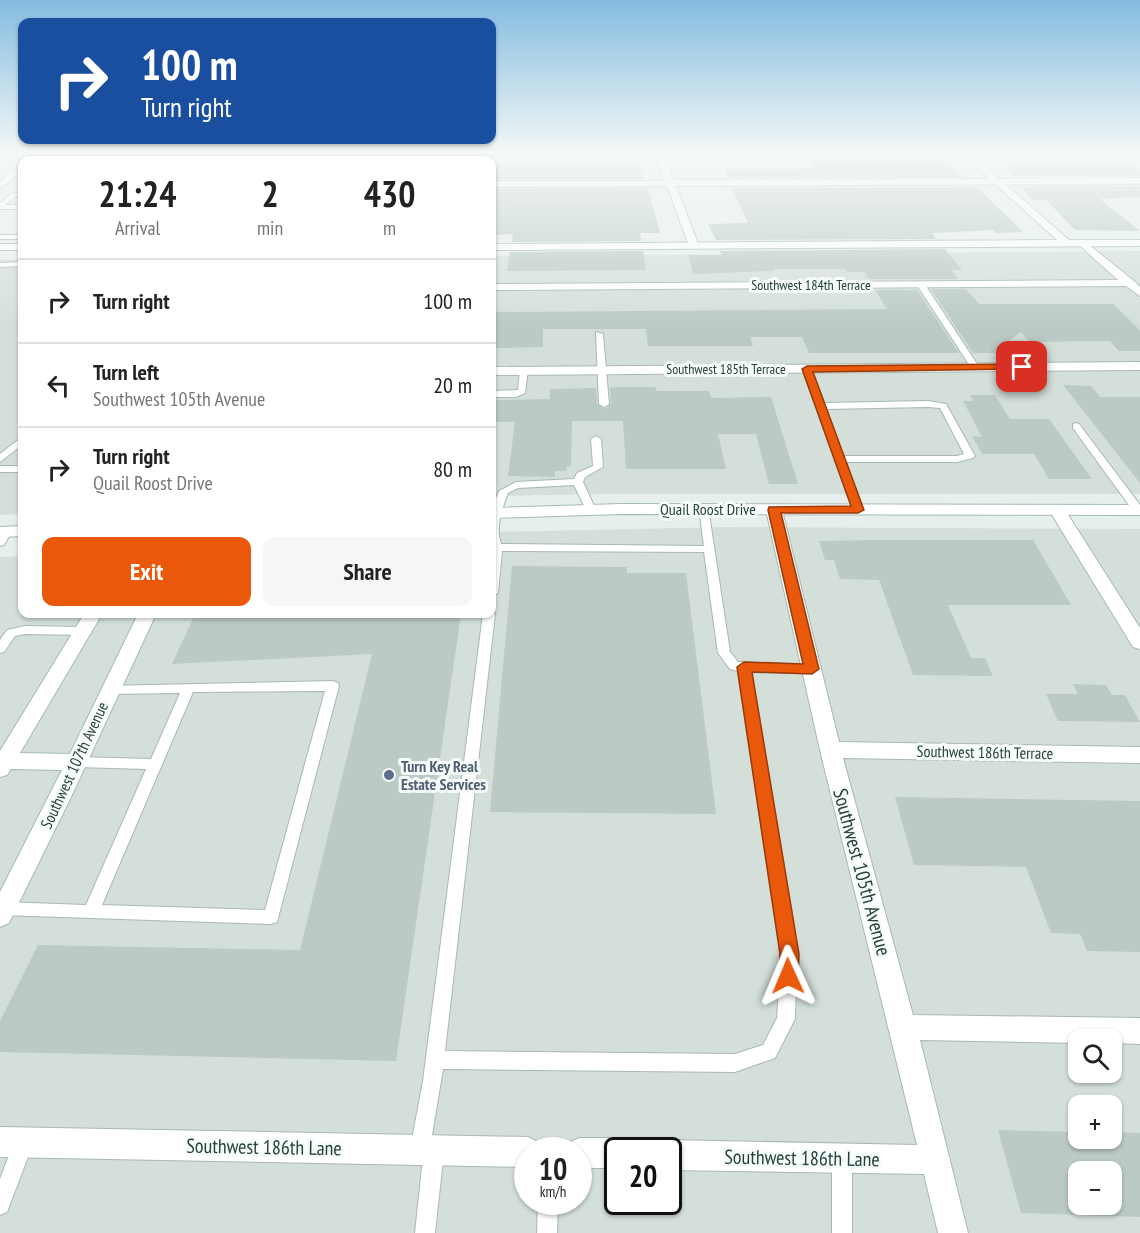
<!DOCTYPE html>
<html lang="en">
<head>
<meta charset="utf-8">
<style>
  :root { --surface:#fff; --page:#f6f6f6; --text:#222; --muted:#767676; --line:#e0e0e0; --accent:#ea580c }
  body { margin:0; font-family:"PT Sans Narrow",sans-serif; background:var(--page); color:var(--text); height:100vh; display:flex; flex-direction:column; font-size:22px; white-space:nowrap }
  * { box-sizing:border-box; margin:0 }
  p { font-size:20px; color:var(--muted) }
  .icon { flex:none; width:33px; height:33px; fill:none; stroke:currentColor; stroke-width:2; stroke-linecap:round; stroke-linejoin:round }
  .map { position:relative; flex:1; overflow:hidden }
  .side { position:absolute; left:18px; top:156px; width:478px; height:462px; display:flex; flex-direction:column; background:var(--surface); border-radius:12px; box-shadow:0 2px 4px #0004 }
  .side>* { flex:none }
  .top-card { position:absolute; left:18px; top:18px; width:478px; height:126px; border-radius:12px; box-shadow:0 2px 4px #0004; background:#1a4fa0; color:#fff; overflow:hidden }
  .controls { position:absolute; left:1068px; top:1029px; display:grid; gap:12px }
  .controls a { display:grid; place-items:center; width:54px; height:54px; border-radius:12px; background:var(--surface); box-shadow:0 2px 4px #0004; font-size:30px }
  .speed { position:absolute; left:514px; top:1137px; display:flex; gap:12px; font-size:30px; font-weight:700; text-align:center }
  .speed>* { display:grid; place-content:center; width:78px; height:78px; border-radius:50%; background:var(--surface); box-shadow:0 2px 4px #0004; line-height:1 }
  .speed small { font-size:15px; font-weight:400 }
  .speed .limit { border:3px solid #111; border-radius:9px; background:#fff; color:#111 }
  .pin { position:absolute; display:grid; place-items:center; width:51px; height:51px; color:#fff; margin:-26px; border-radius:12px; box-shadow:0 3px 9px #0006 }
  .me { position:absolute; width:66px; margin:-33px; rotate:359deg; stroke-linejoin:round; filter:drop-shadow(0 0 4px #0008) }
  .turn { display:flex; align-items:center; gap:21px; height:126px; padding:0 24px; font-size:27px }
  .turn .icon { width:78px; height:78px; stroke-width:2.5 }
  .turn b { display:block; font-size:42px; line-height:51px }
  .eta { display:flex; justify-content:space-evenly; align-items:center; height:102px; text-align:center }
  .eta b { font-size:36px; font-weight:600; line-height:42px }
  .action { display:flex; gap:12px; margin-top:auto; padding:12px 24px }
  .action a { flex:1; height:69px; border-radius:12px; background:var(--accent); color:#fff; font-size:24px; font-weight:600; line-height:69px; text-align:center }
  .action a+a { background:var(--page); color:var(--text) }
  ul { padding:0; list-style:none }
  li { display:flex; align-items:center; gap:18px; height:84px; padding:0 24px; border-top:2px solid var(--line) }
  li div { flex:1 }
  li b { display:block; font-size:22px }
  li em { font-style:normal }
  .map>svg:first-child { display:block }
  .built { fill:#d4dfda; fill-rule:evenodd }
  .building { fill:#bbcac4; fill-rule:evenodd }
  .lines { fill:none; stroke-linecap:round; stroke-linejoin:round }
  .lane-casing { stroke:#a8b8b2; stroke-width:2 }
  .street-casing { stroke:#a8b8b2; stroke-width:2 }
  .secondary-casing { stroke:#a4bbb3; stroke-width:2 }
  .lane { fill:#fff; fill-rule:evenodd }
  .street { fill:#fff; fill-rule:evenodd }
  .secondary { fill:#fff; fill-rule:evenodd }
  .route { fill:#ea580c; stroke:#983908; stroke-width:1.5 }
  .service-dot { fill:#5c6f8a; stroke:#f7fbf9; stroke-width:2 }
  .labels { text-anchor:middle; stroke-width:6; stroke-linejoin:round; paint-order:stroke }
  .far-street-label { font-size:14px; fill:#24423a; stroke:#f7fbf9 }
  .street-label { font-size:16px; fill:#24423a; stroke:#f7fbf9 }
  .service-label { font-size:16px; font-weight:bold; fill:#4e5e75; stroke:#f7fbf9; text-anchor:start }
  .near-street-label { font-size:20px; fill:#24423a; stroke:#f7fbf9 }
</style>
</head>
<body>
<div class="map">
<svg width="1140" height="1233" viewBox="0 0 1140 1233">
  <rect width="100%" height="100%" fill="#e6efeb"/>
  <path class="built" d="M1140,251V494H603L492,496V256Z
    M0,260H22V514L0,515Z
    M723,527L1140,529V1233H0V557L22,556V614H492V532ZM1078,1040H1112V1072H1078ZM1078,1106H1112V1138H1078ZM528,1150H579V1202H528ZM618,1150H669V1202H618ZM1078,1172H1112V1204H1078Z"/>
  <path class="building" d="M807,154H828L833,161L878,158L874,154H940L963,177L728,178L724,169L816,168Z
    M499,163L561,165L640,163L645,179H497Z
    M1132,165L1140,170V176H1013L1004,167Z
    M1140,186V197L1100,199L1140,231L1075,230L1046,200H1033L1021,187Z
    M974,187L980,190L1023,232L995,233L994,230L932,233L936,239L716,240L708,224L748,223L732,188Z
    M648,188L660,233H640L641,241L512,242L513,234L494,235L496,189Z
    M945,249L962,270H951L958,279H869L864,272H847L845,269H773L774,271L693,274L688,255H722L720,251Z
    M643,251L646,270L507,271L510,252Z
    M931,289H966L979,304H1113L1140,330V351H1119L1110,341L1029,342L1021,332L995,351L996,353H973Z
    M875,290H917L959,353H809L802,337H750L753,346H648L646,329H543V347L492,348V312L887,309Z
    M1063,385L1091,386L1100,397H1140V483Z
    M619,387H655L657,391H709L711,398L771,397L798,484H769L756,434H718L726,469H626L623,421H572L571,466H567L566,471H555V477L508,476L515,422H492V400L550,399V389L596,388L597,404L605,409L611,404L610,388Z
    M970,395H995L1010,419H1049L1092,479H1049L1034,454H982L972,436L982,437L963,401H973Z
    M877,540H1033L1071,605H948L971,658H985L993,676L913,675L879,580L840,579L834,560H825L819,541Z
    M512,566L627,567V573H686L716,814L490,812Z
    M195,614H461L396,1061L0,1052V1021L38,945L300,950L372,654L172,664Z
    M1073,684L1106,685L1112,695H1125L1140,722L1058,721L1046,694H1078Z
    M895,797L1140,801V952L1087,951L1080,934L1051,933L1026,867L914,865Z
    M998,1130L1078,1132V1138H1112V1132L1140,1133V1217L1021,1213ZM1078,1172H1112V1204H1078Z"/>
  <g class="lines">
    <defs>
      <path id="lane" d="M126,154H132L126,160H121Z
        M226,154H232L226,160H221Z
        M321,156H355L358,158L355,160L319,159Z
        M22,192V196L15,197L5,205H22V209H0V203L11,194Z
        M0,235H22V239H0Z
        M22,262V266L0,267V263Z
        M918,283H924L979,367L978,369H972L917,285Z
        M596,332L603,334L609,404L604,407L599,404Z
        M807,366L811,369L824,403L928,401L946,404L975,456L973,458L957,462H846L863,510L858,513L854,512L803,369ZM928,407L940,408L964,454L957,456H843L826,409Z
        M524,367L528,370L525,393L516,397H492V391L518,390L520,370Z
        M1076,423L1079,424L1140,505V513L1134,512L1073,428V424Z
        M596,436L601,439L603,467L585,477L583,482L596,510L595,512H587L574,485L518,488L508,493C502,509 495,527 501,544L704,546L699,509L700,507H708L730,652L738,662L812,665L818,669L812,673L751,672L797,955L795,1019L775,1058L735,1072L443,1069L431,1141L434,1140L441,1143L444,1150L435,1233H415L423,1158L420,1160L413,1157L410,1150L423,1081L483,614H492V611L495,614L445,1051L735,1054L763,1045L777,1018L781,955L738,671L730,669L718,653L704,552L502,551L498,593L492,597V508L499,491L516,482L574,479L577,473L593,466L591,439Z
        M22,437V445L0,462V454Z
        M0,466H22V472H0Z
        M7,528L12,531L4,545L0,546V534L3,529Z
        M25,626L83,627L89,631L83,635L25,634L15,636L4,652L0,653V640L7,630Z
        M333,681L338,683L339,686L277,922L271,924L0,915V903L3,902L86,905L146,769L77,767L72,766L70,762L72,758L77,757L151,759L180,693L110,694L105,692L103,689L105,686ZM325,691L265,910L102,905L193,692Z
        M23,1134L30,1137L33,1144L7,1212L0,1215V1179L16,1137Z
        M842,1149L849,1152L852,1159V1233H832V1159L835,1152Z
        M538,1202H558L557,1233H537Z"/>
      <path id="street" d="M33,154H42L35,160H26Z
        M656,154H664L674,180L1140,178V184L676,186L699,246L694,249L689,246L667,186L492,187V181H665Z
        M19,165H22V171L0,189V181Z
        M1083,240L1134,281L1140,287V296L1126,286L492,290V284L1118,280L1079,245V241Z
        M1140,362V370L492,375V367Z
        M774,505L782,510L839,742L1140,747V763L843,758L913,1015L1140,1018V1044L1112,1043V1040H1078V1043L920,1040L968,1233H938L924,1174L669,1170V1150H656L659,1145L669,1140L917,1145L820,750L766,510Z
        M1057,505L1065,510L1140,628V649L1133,647L1049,510Z
        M0,1127L528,1137L538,1142L542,1150H528V1167L0,1157Z
        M579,1138H618L628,1143L632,1150H618V1168H579V1150H565L569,1143Z"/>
      <path id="secondary" d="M352,154H360L358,160H350Z
        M962,154H971L1069,240H1140V246L492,250V244L1057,240Z
        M0,244H22V250H0Z
        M621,504L1140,505V515L621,514L492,518V508Z
        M22,526V536L0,537V527Z
        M84,614H102L20,753L70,754L138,614H156L71,797L9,923L0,927V892L62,770L11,769L7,775L0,777V751Z"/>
    </defs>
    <use href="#lane" class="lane-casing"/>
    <use href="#street" class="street-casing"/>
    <use href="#secondary" class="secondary-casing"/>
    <use href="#lane" class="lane"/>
    <use href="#street" class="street"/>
    <use href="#secondary" class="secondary"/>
  </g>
  <linearGradient id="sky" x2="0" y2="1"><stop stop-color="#84bce0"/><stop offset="0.47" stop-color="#f4f8f6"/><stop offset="1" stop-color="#f4f8f6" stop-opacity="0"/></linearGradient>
  <rect width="1140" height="327" fill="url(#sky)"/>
  <path class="route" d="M1022,364L1026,365V369L813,372L864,510L858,513H781L819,669L812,674L752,672L799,954L798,976L795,982L788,985L781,982L779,976L780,954L737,667L744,662L803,664L768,510L769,507L851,506L802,369L807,366Z"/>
  <circle class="service-dot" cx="389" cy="775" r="6"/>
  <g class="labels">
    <g class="far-street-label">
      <text x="811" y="290">Southwest 184th Terrace</text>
      <text x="726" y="374">Southwest 185th Terrace</text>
    </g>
    <g class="street-label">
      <text x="708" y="515">Quail Roost Drive</text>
      <text transform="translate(985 752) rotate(1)" y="6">Southwest 186th Terrace</text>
      <text transform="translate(74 765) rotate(-65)" y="6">Southwest 107th Avenue</text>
    </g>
    <g class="service-label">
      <text x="401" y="772">Turn Key Real<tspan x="401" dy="18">Estate Services</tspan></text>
    </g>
    <g class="near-street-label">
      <text transform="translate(862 872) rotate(75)" y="7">Southwest 105th Avenue</text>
      <text transform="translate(264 1147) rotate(1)" y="7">Southwest 186th Lane</text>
      <text transform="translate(802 1158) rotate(1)" y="7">Southwest 186th Lane</text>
    </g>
  </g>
</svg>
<div class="controls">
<a><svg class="icon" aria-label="search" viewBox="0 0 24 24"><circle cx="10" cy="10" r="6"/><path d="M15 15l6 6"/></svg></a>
<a>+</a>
<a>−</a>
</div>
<div class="speed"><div>10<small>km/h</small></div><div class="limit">20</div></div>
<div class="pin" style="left:1022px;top:367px;background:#d93025"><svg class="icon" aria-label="arrive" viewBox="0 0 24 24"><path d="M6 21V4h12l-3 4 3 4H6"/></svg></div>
<svg class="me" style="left:788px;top:976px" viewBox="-20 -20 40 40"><path d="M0-17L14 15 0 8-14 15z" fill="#ea580c" stroke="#fff" stroke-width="4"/></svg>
<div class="top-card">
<div class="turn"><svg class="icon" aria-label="right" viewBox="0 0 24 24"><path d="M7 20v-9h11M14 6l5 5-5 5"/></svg><div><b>100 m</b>Turn right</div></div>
</div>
<section class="side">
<div class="eta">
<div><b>21:24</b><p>Arrival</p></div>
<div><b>2</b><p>min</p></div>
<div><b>430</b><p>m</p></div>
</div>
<ul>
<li><svg class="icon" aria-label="right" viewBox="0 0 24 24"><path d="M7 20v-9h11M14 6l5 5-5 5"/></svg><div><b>Turn right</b></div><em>100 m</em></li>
<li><svg class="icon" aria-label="left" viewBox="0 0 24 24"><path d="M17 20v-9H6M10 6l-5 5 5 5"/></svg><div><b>Turn left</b><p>Southwest 105th Avenue</p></div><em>20 m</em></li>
<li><svg class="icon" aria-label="right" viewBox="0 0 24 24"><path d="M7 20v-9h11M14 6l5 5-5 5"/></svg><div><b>Turn right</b><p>Quail Roost Drive</p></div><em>80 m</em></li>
</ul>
<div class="action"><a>Exit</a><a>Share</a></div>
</section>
</div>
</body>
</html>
